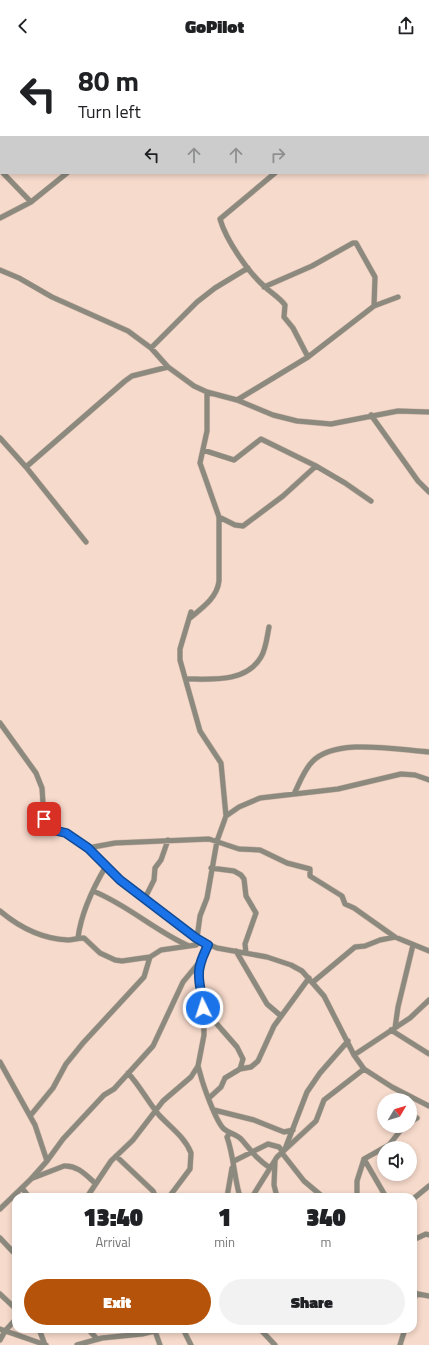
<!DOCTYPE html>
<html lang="en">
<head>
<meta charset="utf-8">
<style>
  :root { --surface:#fff; --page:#f2f2f2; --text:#202124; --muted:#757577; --accent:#b45309 }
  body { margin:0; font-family:"Titillium Web",sans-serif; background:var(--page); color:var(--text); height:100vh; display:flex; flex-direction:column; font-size:15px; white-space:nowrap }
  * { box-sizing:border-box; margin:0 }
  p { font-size:13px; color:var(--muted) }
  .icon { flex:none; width:22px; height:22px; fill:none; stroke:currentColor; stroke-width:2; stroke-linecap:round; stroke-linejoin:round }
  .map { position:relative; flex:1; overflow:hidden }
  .panel { position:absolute; left:12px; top:1141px; width:405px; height:140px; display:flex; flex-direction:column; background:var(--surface); border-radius:12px; box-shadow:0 2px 6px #0003 }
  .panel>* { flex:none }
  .guide { position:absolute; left:0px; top:0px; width:429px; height:122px; box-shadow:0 2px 6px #0003; background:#fff; color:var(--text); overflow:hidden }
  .needle { width:26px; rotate:52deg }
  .controls { position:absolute; left:377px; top:1041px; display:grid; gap:8px }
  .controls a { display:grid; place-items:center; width:40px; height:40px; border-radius:50%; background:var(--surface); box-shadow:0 2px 6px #0003; font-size:20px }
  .pin { position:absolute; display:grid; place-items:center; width:34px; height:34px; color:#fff; margin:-17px; border-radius:8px; box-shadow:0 2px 6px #0006 }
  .me { position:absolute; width:44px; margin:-22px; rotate:356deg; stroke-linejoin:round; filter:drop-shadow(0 0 3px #0008) }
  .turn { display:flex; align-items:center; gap:14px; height:84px; padding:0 12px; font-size:18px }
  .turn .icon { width:52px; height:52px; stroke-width:2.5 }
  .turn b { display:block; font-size:28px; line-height:34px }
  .lanes { display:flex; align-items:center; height:38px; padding:0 12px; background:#0003; justify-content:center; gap:20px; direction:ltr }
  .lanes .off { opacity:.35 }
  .eta { display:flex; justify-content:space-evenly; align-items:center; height:68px; text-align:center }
  .eta b { font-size:24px; font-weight:800; line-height:28px }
  .primary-button { display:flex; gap:8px; margin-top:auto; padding:8px 12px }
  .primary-button a { flex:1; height:46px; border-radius:24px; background:var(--accent); color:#fff; font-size:16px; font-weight:800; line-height:46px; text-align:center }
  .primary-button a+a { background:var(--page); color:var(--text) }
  header { display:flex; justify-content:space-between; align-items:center; height:52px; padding:0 12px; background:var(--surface); font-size:18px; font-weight:800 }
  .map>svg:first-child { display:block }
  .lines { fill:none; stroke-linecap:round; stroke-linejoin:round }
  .minor-casing { stroke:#d2b9ab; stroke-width:6 }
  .minor { stroke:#8c897e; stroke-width:5 }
  .route-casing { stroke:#114b97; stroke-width:10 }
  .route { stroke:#1a73e8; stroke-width:7 }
</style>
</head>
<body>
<header><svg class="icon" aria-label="back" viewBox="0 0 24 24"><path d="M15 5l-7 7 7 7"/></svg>GoPilot<svg class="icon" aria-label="share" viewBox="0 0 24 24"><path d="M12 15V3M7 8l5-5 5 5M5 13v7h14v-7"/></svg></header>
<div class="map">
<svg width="429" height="1293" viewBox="0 0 429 1293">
  <rect width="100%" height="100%" fill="#f6dacb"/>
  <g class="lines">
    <defs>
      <path id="minor" d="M25,0L26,1
        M53,0L54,1
        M175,0V1
        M38,1L40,0
        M0,21L1,22
        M428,59L429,58
        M3,121L31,150
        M275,121L220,167C226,188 248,220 264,234C271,241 279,245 285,253L284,265L293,276L308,305
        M0,166L31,150L67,121
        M0,218L19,226L52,245L128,279L151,296L168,315L194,334L207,340L237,348L273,363L297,369L331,372L398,359L429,360
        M264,235L312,214L353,191H356L375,225L374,254
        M151,296L197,250L215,236L248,216
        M237,348L308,305L374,254L398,245
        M371,363L418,429L429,440
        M0,386L26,415L86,490
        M203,398L234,408L261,387L316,414L345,431L371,449
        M26,415L125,329L132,324L168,315
        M219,465L235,473L243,474L283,444L316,414
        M191,560L180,597V608L200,679L221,711L226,764
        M190,566C202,556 217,546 219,529V465L200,411L207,379V340
        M186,627C211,627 246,631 261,605C266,597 267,585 269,575
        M0,671L36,721L42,736L44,767L53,777L66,781L88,796L120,828L201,889L217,896L267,905L291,913L302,919L324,944L354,1003L364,1017L392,1035L429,1054
        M294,742C299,732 304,718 312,710C335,685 398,698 429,700
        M88,796L115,791L209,787L239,797L260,798L287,811L310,817V824L342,844L345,852L354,856L395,885L429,899
        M211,816L234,819L241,823L244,827L246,844L256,861L245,892L246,901
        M93,839C128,853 155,879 189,894
        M145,846L154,828L155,816L161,808L168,788
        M0,859C19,875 43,887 68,888C73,888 78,886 84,886L100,901L115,908L122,909L150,905L161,898L196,893L201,889
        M78,886C81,861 93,836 106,814
        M197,886L200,864L207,846L217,789L226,764L239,755L260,746L338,737L401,722L415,723L429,728
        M208,893L202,907L199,923L203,944L204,983L198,1014L200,1021C203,1033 216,1070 224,1077C230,1082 237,1082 242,1088C252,1100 257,1107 270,1116
        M236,899L267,952L281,964
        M313,930L355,895L365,894L380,888L395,885
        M203,937L216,971L237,995L243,1007L240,1017L225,1026L221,1035L209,1046
        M395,976L398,955L413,893
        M391,978L429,1002
        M354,1003L410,966L429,948
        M0,1010L35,1073L47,1109
        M240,1017L251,1015L258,1009L274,974L309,926
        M128,1021C140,1034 148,1050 159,1063C170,1075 185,1085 191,1101L190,1117L169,1145
        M214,1058L254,1068L284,1080L293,1078
        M30,1064L53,1036L66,1012L83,991L144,925L150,905
        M410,1070L417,1066
        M230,1081L227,1085C234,1105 234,1125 240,1145
        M285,1097L307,1040L320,1021L348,989
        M282,1101L304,1129L323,1145
        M116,1104L153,1139L156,1145
        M364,1107L386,1145
        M234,1109L268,1092L279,1095L283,1100
        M275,1109L274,1133L277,1145
        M33,1126L64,1114C77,1113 86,1123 95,1131
        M22,1136L29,1145
        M87,1145L111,1109L133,1088L163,1049L191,1025L198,1014
        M227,1145L232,1116
        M252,1145L277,1105L316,1069L324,1048L364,1017
        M357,1145V1129L364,1107L389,1093L404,1074
        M413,1147L429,1134
        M0,1157L31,1127L47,1109L63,1087L104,1043L114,1037L153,994L183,930L202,907
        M0,1186L16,1203
        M413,1188L426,1182L429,1183
        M413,1241L429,1244
        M0,1242L16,1257
        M413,1250L416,1242
        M0,1277L46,1293
        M39,1277L45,1293
        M88,1277L97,1287
        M183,1277L191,1293
        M260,1277L275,1293
        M155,1279L160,1293
        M0,1288L5,1279L16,1267
        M77,1293L102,1286L142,1282L163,1277
        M400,1293L405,1277"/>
    </defs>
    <use href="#minor" class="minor-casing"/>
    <use href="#minor" class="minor"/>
  </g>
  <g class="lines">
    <defs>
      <path id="route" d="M44,767L53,778L66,781L88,796L120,828L196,886L208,893C204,902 198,913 199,924C199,935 203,944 203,956"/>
    </defs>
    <use href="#route" class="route-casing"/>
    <use href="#route" class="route"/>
  </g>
</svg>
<div class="controls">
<a><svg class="needle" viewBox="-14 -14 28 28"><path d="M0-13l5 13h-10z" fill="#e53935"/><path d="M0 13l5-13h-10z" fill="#757577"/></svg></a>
<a><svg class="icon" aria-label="sound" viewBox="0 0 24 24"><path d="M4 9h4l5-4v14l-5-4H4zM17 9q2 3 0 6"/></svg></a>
</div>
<div class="pin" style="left:44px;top:767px;background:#d93025"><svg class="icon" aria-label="arrive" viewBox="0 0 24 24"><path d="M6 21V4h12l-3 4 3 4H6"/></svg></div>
<svg class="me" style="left:203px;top:956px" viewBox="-20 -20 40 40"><circle r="17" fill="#1a73e8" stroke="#fff" stroke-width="3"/><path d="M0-11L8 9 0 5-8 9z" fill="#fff"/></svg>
<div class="guide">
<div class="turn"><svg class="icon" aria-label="left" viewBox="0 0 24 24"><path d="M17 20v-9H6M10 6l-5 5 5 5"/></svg><div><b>80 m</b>Turn left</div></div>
<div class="lanes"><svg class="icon" aria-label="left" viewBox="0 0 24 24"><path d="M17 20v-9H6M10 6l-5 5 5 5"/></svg><svg class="icon off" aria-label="ahead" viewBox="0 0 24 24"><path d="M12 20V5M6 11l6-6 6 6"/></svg><svg class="icon off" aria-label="ahead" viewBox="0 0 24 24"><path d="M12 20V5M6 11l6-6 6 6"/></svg><svg class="icon off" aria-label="right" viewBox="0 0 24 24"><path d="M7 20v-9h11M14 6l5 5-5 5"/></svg></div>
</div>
<section class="panel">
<div class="eta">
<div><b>13:40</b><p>Arrival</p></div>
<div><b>1</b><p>min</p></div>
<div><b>340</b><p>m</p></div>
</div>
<div class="primary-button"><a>Exit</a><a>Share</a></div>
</section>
</div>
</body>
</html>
